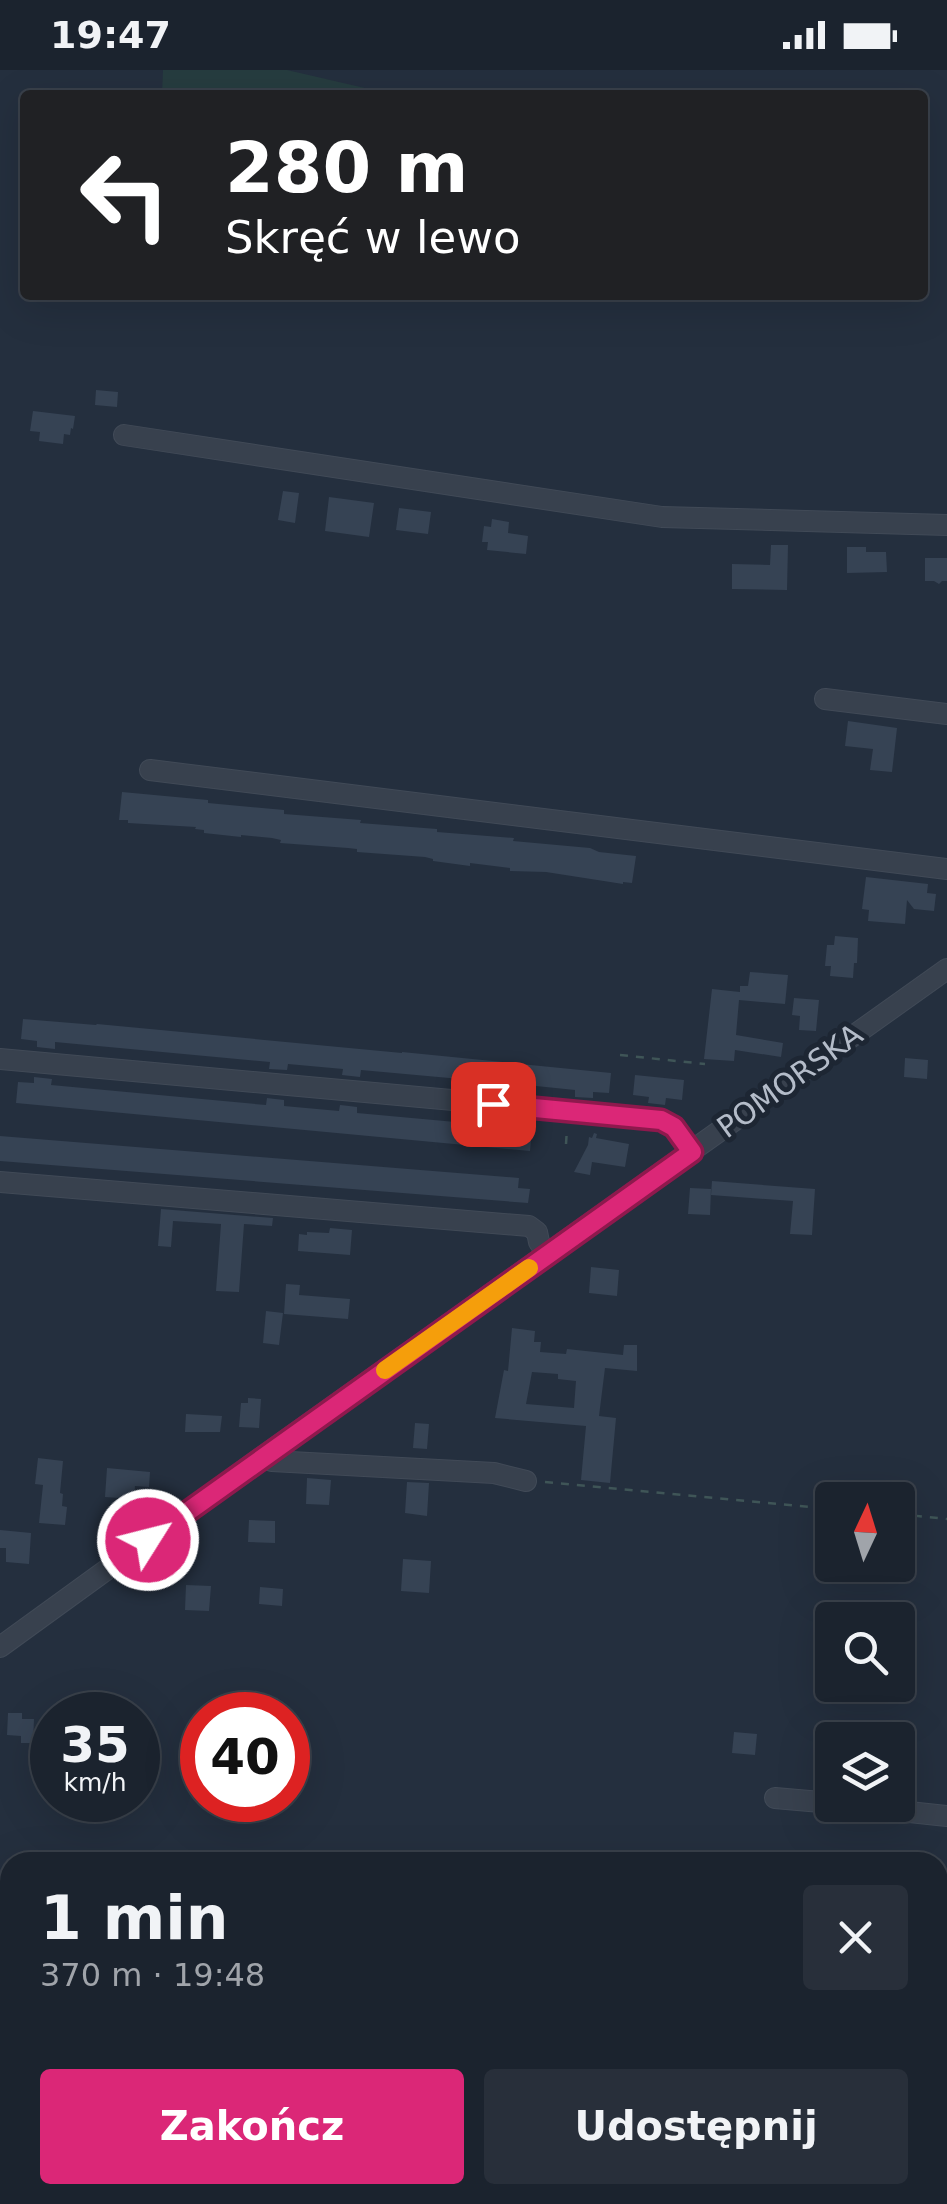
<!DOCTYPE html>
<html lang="pl">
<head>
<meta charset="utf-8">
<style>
  :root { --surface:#1b232e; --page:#282f3a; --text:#f1f3f6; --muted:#a0a4aa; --line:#39404a; --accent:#db2777 }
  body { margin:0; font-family:"DejaVu Sans",sans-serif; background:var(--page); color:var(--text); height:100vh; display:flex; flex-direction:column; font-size:38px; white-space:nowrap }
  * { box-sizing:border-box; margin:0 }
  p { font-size:32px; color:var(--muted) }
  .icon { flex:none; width:55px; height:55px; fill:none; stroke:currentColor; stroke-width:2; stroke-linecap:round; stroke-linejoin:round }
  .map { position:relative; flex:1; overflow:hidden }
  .panel { position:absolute; left:0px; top:1782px; width:948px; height:352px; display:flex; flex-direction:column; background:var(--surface); border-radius:30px 30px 0 0; box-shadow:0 10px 40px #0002,0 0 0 2px var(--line) }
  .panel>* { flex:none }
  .hud { position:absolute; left:20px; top:20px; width:908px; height:210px; border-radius:10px; box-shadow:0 10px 40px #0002,0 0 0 2px var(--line); background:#202124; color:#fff; overflow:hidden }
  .needle { width:65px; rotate:4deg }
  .controls { position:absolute; left:815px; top:1412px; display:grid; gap:20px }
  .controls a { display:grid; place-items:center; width:100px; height:100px; border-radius:10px; background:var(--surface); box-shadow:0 10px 40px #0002,0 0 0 2px var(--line); font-size:50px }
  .speed { position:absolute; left:30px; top:1622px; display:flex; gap:20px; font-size:50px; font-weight:700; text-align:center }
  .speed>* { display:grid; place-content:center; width:130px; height:130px; border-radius:50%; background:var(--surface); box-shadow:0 10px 40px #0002,0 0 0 2px var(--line); line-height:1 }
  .speed small { font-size:25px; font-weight:400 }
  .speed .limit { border:15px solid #d22; background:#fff; color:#111 }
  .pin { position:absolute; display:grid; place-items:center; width:85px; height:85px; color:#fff; margin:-42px; border-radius:20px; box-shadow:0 5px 15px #0006 }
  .me { position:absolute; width:110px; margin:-55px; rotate:54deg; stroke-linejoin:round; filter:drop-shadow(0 0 8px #0008) }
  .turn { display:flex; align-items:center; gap:35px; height:210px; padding:0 40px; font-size:45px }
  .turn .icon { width:130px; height:130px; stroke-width:2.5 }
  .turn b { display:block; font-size:70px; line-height:85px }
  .round { display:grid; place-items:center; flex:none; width:105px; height:105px; border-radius:10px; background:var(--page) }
  .overview { display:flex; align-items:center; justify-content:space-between; height:170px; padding:0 40px }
  h1 { font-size:60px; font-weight:700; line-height:75px }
  .button { display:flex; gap:20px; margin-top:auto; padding:20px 40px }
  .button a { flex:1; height:115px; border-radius:10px; background:var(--accent); color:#fff; font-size:40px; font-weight:700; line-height:115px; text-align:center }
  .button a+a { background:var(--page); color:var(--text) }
  .status { display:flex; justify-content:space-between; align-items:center; height:70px; padding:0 50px; background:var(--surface); direction:ltr }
  .status svg { height:28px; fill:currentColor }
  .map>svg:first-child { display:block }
  .green { fill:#263c3f }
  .building { fill:#364354; fill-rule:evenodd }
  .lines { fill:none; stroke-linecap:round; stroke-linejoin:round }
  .minor-casing { stroke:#414a57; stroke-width:22 }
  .path { stroke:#3f5557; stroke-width:2.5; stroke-dasharray:8 8; stroke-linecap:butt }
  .minor { stroke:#38414e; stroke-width:20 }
  .route-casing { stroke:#8e194d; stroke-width:25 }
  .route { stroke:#db2777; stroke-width:18 }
  .slow { stroke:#f59e0b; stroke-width:18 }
  .labels { text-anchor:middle; stroke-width:10; stroke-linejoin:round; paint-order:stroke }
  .street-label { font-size:30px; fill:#b4bcc9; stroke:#1d2633 }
</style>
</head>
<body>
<div class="status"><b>19:47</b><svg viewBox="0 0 49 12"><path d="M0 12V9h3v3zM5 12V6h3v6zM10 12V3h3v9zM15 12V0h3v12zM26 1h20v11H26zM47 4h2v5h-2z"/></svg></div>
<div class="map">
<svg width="947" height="2134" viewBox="0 0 947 2134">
  <rect width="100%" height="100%" fill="#242f3e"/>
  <path class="green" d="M163,0H287L395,25H162Z"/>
  <path class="building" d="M96,320L118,322L117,337L95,335Z
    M33,341L75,346L73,359L71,358L70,365L64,364L63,374L39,371L40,362L30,361Z
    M283,421L299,423L295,453L278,450Z
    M329,427L374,433L369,467L325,461Z
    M399,438L431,442L428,464L396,460Z
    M492,449L509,452L508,463L528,466L526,484L487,480L488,472H482L484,456L491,457Z
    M771,475H788L787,520L732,519V494L770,495Z
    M847,477H866V482H886L887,502L847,503Z
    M925,488H947V511H942L939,514L934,511H925Z
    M848,651L897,658L892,702L870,700L873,679L845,676Z
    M122,722L208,730V733L284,740V744L361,750L360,753L437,759V762L514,768L513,771L590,778L599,782L636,786L632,813L623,812V814L546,802L510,801V798L470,793V796L433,791V789L425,787L357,782V779L348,778L280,773L281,770L272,768L241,765V767L204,763V760L195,759L196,757L128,753V750H119Z
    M866,807L928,814L927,823L936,824L934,841L914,839L907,830L905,854L868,851L869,840L862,839Z
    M835,866L858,868L857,893H854L853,908L830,906L831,896H825L827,875H834Z
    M750,902L788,905L785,934L739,930L736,965L783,973L781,987L735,980L734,991L704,989L712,919L740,922V925V916H748Z
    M794,928L819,930L816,961L799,960L800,946L792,945Z
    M23,949L96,955L97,954L402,983V982L611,1003L609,1023L593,1022V1028L575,1027V1020L536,1016L361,1000L360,1007L342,1005L343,999L288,994L287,1000L269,999L270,992L55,972V979L37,977V971L21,969Z
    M905,988L928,990L927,1009L904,1007Z
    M635,1005L684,1010L682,1030L666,1028L665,1035L648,1033L649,1027L633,1025Z
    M34,1007L52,1009L51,1015L266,1035L267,1028L275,1029L284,1030V1036L339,1041L340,1035L349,1036L357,1037V1043L532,1059L530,1081L16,1033L18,1012L34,1013Z
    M594,1063L597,1064L596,1068L629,1074L625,1097L592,1092L590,1105L574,1102L588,1075L589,1067L592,1068Z
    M0,1066L519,1108L518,1118L530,1119L528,1133L0,1091Z
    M712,1111L815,1119L812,1165L790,1164L793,1131L711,1125Z
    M690,1118L711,1119L710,1145L688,1144Z
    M161,1139L273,1148L272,1156L244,1154L239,1222L216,1221L221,1154L173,1151L171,1177L158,1176Z
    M330,1158L352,1160L350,1185L298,1181L299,1164L307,1165V1162L329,1163Z
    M591,1197L619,1200L617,1226L589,1223Z
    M286,1214L300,1215L299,1225L350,1229L348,1249L284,1244Z
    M266,1241L283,1243L279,1275L263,1273Z
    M512,1258L535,1261L534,1272H541L540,1282L566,1284L567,1279L623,1285L624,1275H637V1301L605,1298L599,1346L616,1348L610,1413L581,1410L586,1356L495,1348L504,1300L508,1301ZM532,1302L558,1304V1309L576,1311L574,1338L526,1334Z
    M248,1328L261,1329L259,1358L239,1357L241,1333H248Z
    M186,1344L222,1346L220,1362H185Z
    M415,1353L429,1354L427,1379L413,1378Z
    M38,1388L63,1391L60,1423L63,1424L62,1436L67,1437L65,1455L39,1453L43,1415L35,1414Z
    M107,1398L150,1402L149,1417L135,1416L134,1429L105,1427Z
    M307,1408L331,1410L329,1435L306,1434Z
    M407,1412L429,1413L427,1446L405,1443Z
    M249,1450L275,1451V1473L248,1472Z
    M0,1460L31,1463L29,1494L6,1492V1478H0Z
    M403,1489L431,1491L429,1523L401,1521Z
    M186,1515L211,1516L209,1541L185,1540Z
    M260,1517L283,1519L282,1536L259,1534Z
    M8,1643H22V1649H34L33,1673H21V1666L7,1665Z
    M734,1662L757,1664L755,1685L732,1683Z"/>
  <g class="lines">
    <defs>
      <path id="minor" d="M124,365L662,447L947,455
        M825,629L947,644
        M150,700L947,799
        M0,989L661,1049L675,1057L692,1082
        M0,1112L529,1156L537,1162L539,1172L548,1185
        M262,1387L272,1391L494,1403L526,1411
        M0,1577L262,1387L947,899
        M775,1728L832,1733
        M844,1735L947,1746
        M0,1987H10
        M938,2046L947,2047
        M357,2125V2134"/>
    </defs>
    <use href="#minor" class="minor-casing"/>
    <path class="path" d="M620,985L705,994
      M566,1074L567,1058
      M545,1412L832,1439
      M898,1444L947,1449"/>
    <use href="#minor" class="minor"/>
  </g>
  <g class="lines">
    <defs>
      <path id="route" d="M148,1470L692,1082L674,1057L661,1050L493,1034"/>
    </defs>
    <use href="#route" class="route-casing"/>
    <use href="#route" class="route"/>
    <path class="slow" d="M385,1300L529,1198"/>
  </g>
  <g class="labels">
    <g class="street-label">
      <text transform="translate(790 1011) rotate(-36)" y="10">POMORSKA</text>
    </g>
  </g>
</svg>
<div class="controls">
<a><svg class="needle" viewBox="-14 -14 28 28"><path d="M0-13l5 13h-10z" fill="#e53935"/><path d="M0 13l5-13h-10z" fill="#a0a4aa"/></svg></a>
<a><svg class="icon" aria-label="search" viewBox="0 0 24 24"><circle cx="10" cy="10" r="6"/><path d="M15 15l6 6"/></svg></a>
<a><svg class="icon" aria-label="layers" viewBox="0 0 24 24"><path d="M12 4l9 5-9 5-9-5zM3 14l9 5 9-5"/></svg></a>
</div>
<div class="speed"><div>35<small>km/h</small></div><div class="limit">40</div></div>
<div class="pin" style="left:493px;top:1034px;background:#d93025"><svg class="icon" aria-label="arrive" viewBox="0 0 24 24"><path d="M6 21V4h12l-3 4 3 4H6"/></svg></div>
<svg class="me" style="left:148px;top:1470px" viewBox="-20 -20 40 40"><circle r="17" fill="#db2777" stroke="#fff" stroke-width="3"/><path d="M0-11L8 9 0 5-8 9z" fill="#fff"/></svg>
<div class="hud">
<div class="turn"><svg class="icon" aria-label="left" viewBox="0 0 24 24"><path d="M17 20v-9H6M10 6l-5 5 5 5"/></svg><div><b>280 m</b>Skręć w lewo</div></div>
</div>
<section class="panel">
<div class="overview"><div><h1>1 min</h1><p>370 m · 19:48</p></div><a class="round"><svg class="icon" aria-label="close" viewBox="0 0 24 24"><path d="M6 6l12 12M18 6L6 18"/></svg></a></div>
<div class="button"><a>Zakończ</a><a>Udostępnij</a></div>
</section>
</div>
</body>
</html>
